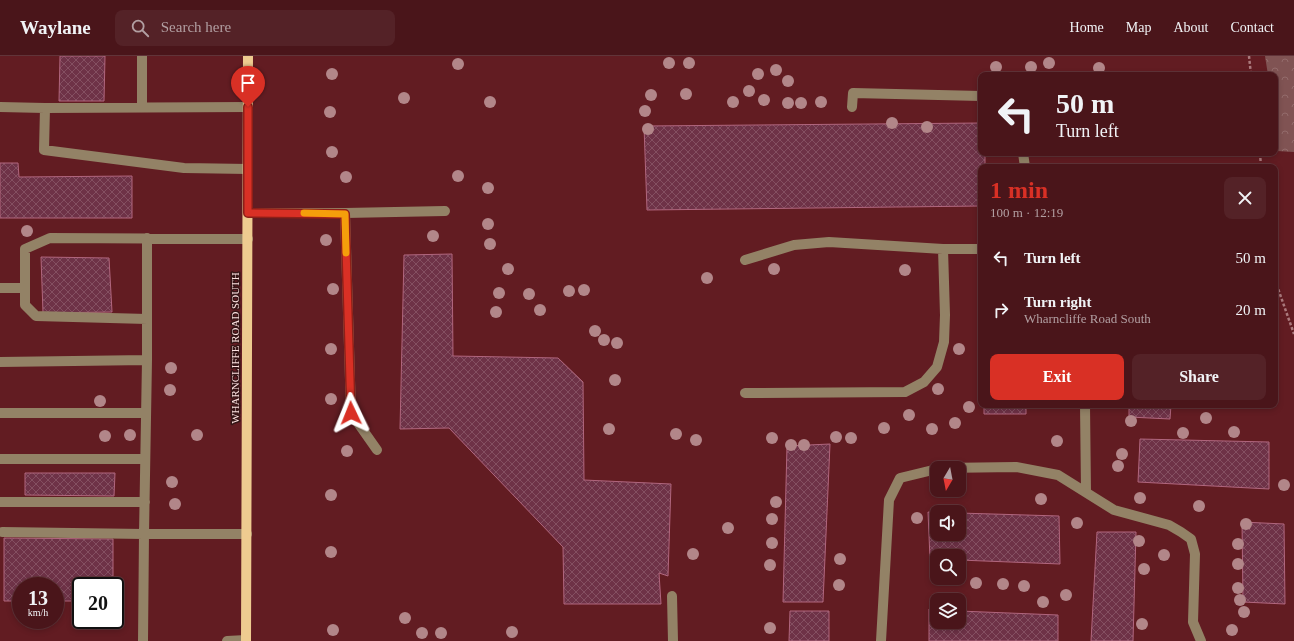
<!DOCTYPE html>
<html lang="en">
<head>
<meta charset="utf-8">
<style>
  :root { --surface:#4a151a; --page:#542227; --text:#f1f3f6; --muted:#b29fa2; --line:#613439; --accent:#d93025 }
  body { margin:0; font-family:"Times New Roman",serif; background:var(--page); color:var(--text); height:100vh; display:flex; flex-direction:column; font-size:15px; white-space:nowrap }
  * { box-sizing:border-box; margin:0 }
  p { font-size:13px; color:var(--muted) }
  .icon { flex:none; width:22px; height:22px; fill:none; stroke:currentColor; stroke-width:2; stroke-linecap:round; stroke-linejoin:round }
  .map { position:relative; flex:1; overflow:hidden }
  .drawer { position:absolute; left:978px; top:108px; width:300px; height:244px; display:flex; flex-direction:column; background:var(--surface); border-radius:8px; box-shadow:0 2px 6px #0003,0 0 0 1px var(--line) }
  .drawer>* { flex:none }
  .hud { position:absolute; left:978px; top:16px; width:300px; height:84px; border-radius:8px; box-shadow:0 2px 6px #0003,0 0 0 1px var(--line); background:#4a151a; color:var(--text); overflow:hidden }
  .needle { width:26px; rotate:190deg }
  .fabs { position:absolute; left:930px; top:405px; display:grid; gap:8px }
  .fabs a { display:grid; place-items:center; width:36px; height:36px; border-radius:8px; background:var(--surface); box-shadow:0 2px 6px #0003,0 0 0 1px var(--line); font-size:20px }
  .speed { position:absolute; left:12px; top:521px; display:flex; gap:8px; font-size:20px; font-weight:700; text-align:center }
  .speed>* { display:grid; place-content:center; width:52px; height:52px; border-radius:50%; background:var(--surface); box-shadow:0 2px 6px #0003,0 0 0 1px var(--line); line-height:1 }
  .speed small { font-size:10px; font-weight:400 }
  .speed .limit { border:2px solid #111; border-radius:6px; background:#fff; color:#111 }
  .pin { position:absolute; display:grid; place-items:center; width:34px; height:34px; color:#fff; margin:-41px -17px; border-radius:50% 50% 50% 0; rotate:-45deg; box-shadow:0 0 4px #0007 }
  .pin .icon { rotate:45deg }
  .me { position:absolute; width:44px; margin:-22px; rotate:358deg; stroke-linejoin:round; filter:drop-shadow(0 0 3px #0008) }
  .turn { display:flex; align-items:center; gap:14px; height:84px; padding:0 12px; font-size:18px }
  .turn .icon { width:52px; height:52px; stroke-width:2.5 }
  .turn b { display:block; font-size:28px; line-height:34px }
  .round { display:grid; place-items:center; flex:none; width:42px; height:42px; border-radius:8px; background:var(--page) }
  .headline { display:flex; align-items:center; justify-content:space-between; height:68px; padding:0 12px }
  h1 { font-size:24px; font-weight:800; line-height:30px; color:var(--accent) }
  .button { display:flex; gap:8px; margin-top:auto; padding:8px 12px }
  .button a { flex:1; height:46px; border-radius:8px; background:var(--accent); color:#fff; font-size:16px; font-weight:800; line-height:46px; text-align:center }
  .button a+a { background:var(--page); color:var(--text) }
  ul { padding:0; list-style:none }
  li { display:flex; align-items:center; gap:12px; height:52px; padding:0 12px }
  li div { flex:1 }
  li b { display:block; font-size:15px }
  li em { font-style:normal }
  header { display:flex; align-items:center; gap:24px; box-sizing:border-box; height:56px; padding:0 20px; background:var(--surface); border-bottom:1px solid var(--line) }
  header strong { font-size:19px }
  nav { display:flex; gap:22px; margin-inline-start:auto; font-size:14px }
  .search { width:280px; height:36px; background:var(--page); display:flex; align-items:center; gap:10px; box-sizing:border-box; padding:0 14px; border-radius:8px; color:var(--muted); font-size:15px }
  .map>svg:first-child { display:block }
  .park { fill:url(#park-crowns) }
  .building { fill:url(#building-cross-hatch); stroke:#b1667e }
  .lines { fill:none; stroke-linecap:round; stroke-linejoin:round }
  .path { stroke:#ab7a7d; stroke-width:2.5; stroke-dasharray:3 2; stroke-linecap:butt }
  .minor { stroke:#938266; stroke-width:10 }
  .major { stroke:#eecb90; stroke-width:10 }
  .tree { fill:#b28689 }
  .route-casing { stroke:#8d1f18; stroke-width:10 }
  .route { stroke:#d93025; stroke-width:7 }
  .slow { stroke:#f59e0b; stroke-width:7 }
  .labels { text-anchor:middle; stroke-width:3; stroke-linejoin:round; paint-order:stroke }
  .street-label { font-size:11px; fill:#fce1e0; stroke:#341516 }
</style>
</head>
<body>
<header>
<strong>Waylane</strong>
<div class="search"><svg class="icon" aria-label="search" viewBox="0 0 24 24"><circle cx="10" cy="10" r="6"/><path d="M15 15l6 6"/></svg>Search here</div>
<nav><a>Home</a><a>Map</a><a>About</a><a>Contact</a></nav>
</header>
<div class="map">
<svg width="1294" height="585" viewBox="0 0 1294 585">
  <defs>
    <pattern id="park-crowns" width="20" height="18" patternUnits="userSpaceOnUse"><rect width="20" height="18" fill="#805353"/><path d="M2 6a3 3 0 1 1 6 0M12 15a3 3 0 1 1 6 0" fill="none" stroke="#936b6b"/></pattern>
    <pattern id="building-cross-hatch" width="8" height="8" patternUnits="userSpaceOnUse"><rect width="8" height="8" fill="#6e3247"/><path d="M0 0l8 8M0 8l8-8" fill="none" stroke="#844f61"/></pattern>
  </defs>
  <rect width="100%" height="100%" fill="#621c22"/>
  <path class="park" d="M1265,0H1294V96L1277,95L1275,78V19H1268Z"/>
  <path class="building" d="M60,0H105L104,45H59Z
    M981,67V97H985V111H981V150L647,154L644,70Z
    M0,107H18L19,121L132,120V162H0Z
    M452,198L453,300L558,302L583,326L584,424L671,428L668,520L659,517L661,548H564L563,491L449,372L400,373L404,199Z
    M41,201L109,202L112,256L43,257Z
    M984,349H1026V358H984Z
    M1129,349H1171L1170,363L1129,361Z
    M1140,383L1269,386V433L1138,426Z
    M830,388L823,546H783L787,390Z
    M25,417H115L114,440L25,439Z
    M928,456L937,457V478H959V457L1059,460L1060,508L959,504V500H937V503H930Z
    M1242,466L1284,468L1285,548L1243,546Z
    M1097,476H1136L1133,585H1091Z
    M4,482L113,483V530H81V545H55V530H21V545H4Z
    M929,553L937,554V566H959V555L1058,559V585H929Z
    M790,555H829V585H789Z"/>
  <g class="lines">
    <path class="path" d="M1249,0L1251,19
      M1260,97L1261,111
      M1275,224L1294,278"/>
    <path class="minor" d="M142,0V51
      M0,51L45,52
      M852,51L853,37L981,40
      M1023,97L1025,111
      M248,113L184,112L44,94L45,52L248,51
      M248,157H345L351,357L377,394
      M345,157L445,155
      M147,182V304L144,478H247
      M943,193H981
      M745,204L794,189L829,186L943,193L945,259L944,286L937,311L924,326L905,336L745,337
      M0,232H25
      M147,263L36,260L25,249V193L50,182L248,183
      M0,306L147,304
      M1085,349L1086,436
      M0,357H146
      M0,403H145
      M942,412L1016,411L1058,419L1114,454L1169,469L1181,476L1191,483L1195,498L1193,566L1201,585
      M0,446H145
      M2,476L144,478L143,585
      M672,540L673,585
      M227,585L246,584
      M881,585L889,444L900,422L937,413"/>
    <path class="major" d="M246,585L248,0"/>
  </g>
  <g class="tree">
    <circle cx="669" cy="7" r="6"/>
    <circle cx="689" cy="7" r="6"/>
    <circle cx="1049" cy="7" r="6"/>
    <circle cx="458" cy="8" r="6"/>
    <circle cx="996" cy="11" r="6"/>
    <circle cx="1031" cy="11" r="6"/>
    <circle cx="1099" cy="12" r="6"/>
    <circle cx="776" cy="14" r="6"/>
    <circle cx="332" cy="18" r="6"/>
    <circle cx="758" cy="18" r="6"/>
    <circle cx="788" cy="25" r="6"/>
    <circle cx="749" cy="35" r="6"/>
    <circle cx="686" cy="38" r="6"/>
    <circle cx="651" cy="39" r="6"/>
    <circle cx="404" cy="42" r="6"/>
    <circle cx="764" cy="44" r="6"/>
    <circle cx="490" cy="46" r="6"/>
    <circle cx="733" cy="46" r="6"/>
    <circle cx="821" cy="46" r="6"/>
    <circle cx="788" cy="47" r="6"/>
    <circle cx="801" cy="47" r="6"/>
    <circle cx="645" cy="55" r="6"/>
    <circle cx="330" cy="56" r="6"/>
    <circle cx="892" cy="67" r="6"/>
    <circle cx="927" cy="71" r="6"/>
    <circle cx="648" cy="73" r="6"/>
    <circle cx="332" cy="96" r="6"/>
    <circle cx="458" cy="120" r="6"/>
    <circle cx="346" cy="121" r="6"/>
    <circle cx="488" cy="132" r="6"/>
    <circle cx="488" cy="168" r="6"/>
    <circle cx="27" cy="175" r="6"/>
    <circle cx="433" cy="180" r="6"/>
    <circle cx="326" cy="184" r="6"/>
    <circle cx="490" cy="188" r="6"/>
    <circle cx="508" cy="213" r="6"/>
    <circle cx="774" cy="213" r="6"/>
    <circle cx="905" cy="214" r="6"/>
    <circle cx="707" cy="222" r="6"/>
    <circle cx="333" cy="233" r="6"/>
    <circle cx="584" cy="234" r="6"/>
    <circle cx="569" cy="235" r="6"/>
    <circle cx="499" cy="237" r="6"/>
    <circle cx="529" cy="238" r="6"/>
    <circle cx="540" cy="254" r="6"/>
    <circle cx="496" cy="256" r="6"/>
    <circle cx="595" cy="275" r="6"/>
    <circle cx="604" cy="284" r="6"/>
    <circle cx="617" cy="287" r="6"/>
    <circle cx="331" cy="293" r="6"/>
    <circle cx="959" cy="293" r="6"/>
    <circle cx="171" cy="312" r="6"/>
    <circle cx="615" cy="324" r="6"/>
    <circle cx="938" cy="333" r="6"/>
    <circle cx="170" cy="334" r="6"/>
    <circle cx="331" cy="343" r="6"/>
    <circle cx="100" cy="345" r="6"/>
    <circle cx="969" cy="351" r="6"/>
    <circle cx="909" cy="359" r="6"/>
    <circle cx="1206" cy="362" r="6"/>
    <circle cx="1131" cy="365" r="6"/>
    <circle cx="955" cy="367" r="6"/>
    <circle cx="884" cy="372" r="6"/>
    <circle cx="609" cy="373" r="6"/>
    <circle cx="932" cy="373" r="6"/>
    <circle cx="1234" cy="376" r="6"/>
    <circle cx="1183" cy="377" r="6"/>
    <circle cx="676" cy="378" r="6"/>
    <circle cx="130" cy="379" r="6"/>
    <circle cx="197" cy="379" r="6"/>
    <circle cx="105" cy="380" r="6"/>
    <circle cx="836" cy="381" r="6"/>
    <circle cx="772" cy="382" r="6"/>
    <circle cx="851" cy="382" r="6"/>
    <circle cx="696" cy="384" r="6"/>
    <circle cx="1057" cy="385" r="6"/>
    <circle cx="791" cy="389" r="6"/>
    <circle cx="804" cy="389" r="6"/>
    <circle cx="347" cy="395" r="6"/>
    <circle cx="1122" cy="398" r="6"/>
    <circle cx="1118" cy="410" r="6"/>
    <circle cx="172" cy="426" r="6"/>
    <circle cx="1284" cy="429" r="6"/>
    <circle cx="331" cy="439" r="6"/>
    <circle cx="1140" cy="442" r="6"/>
    <circle cx="1041" cy="443" r="6"/>
    <circle cx="776" cy="446" r="6"/>
    <circle cx="175" cy="448" r="6"/>
    <circle cx="1199" cy="450" r="6"/>
    <circle cx="917" cy="462" r="6"/>
    <circle cx="772" cy="463" r="6"/>
    <circle cx="1077" cy="467" r="6"/>
    <circle cx="1246" cy="468" r="6"/>
    <circle cx="728" cy="472" r="6"/>
    <circle cx="1139" cy="485" r="6"/>
    <circle cx="772" cy="487" r="6"/>
    <circle cx="1238" cy="488" r="6"/>
    <circle cx="331" cy="496" r="6"/>
    <circle cx="693" cy="498" r="6"/>
    <circle cx="1164" cy="499" r="6"/>
    <circle cx="840" cy="503" r="6"/>
    <circle cx="1238" cy="508" r="6"/>
    <circle cx="770" cy="509" r="6"/>
    <circle cx="1144" cy="513" r="6"/>
    <circle cx="976" cy="527" r="6"/>
    <circle cx="1003" cy="528" r="6"/>
    <circle cx="839" cy="529" r="6"/>
    <circle cx="1024" cy="530" r="6"/>
    <circle cx="1238" cy="532" r="6"/>
    <circle cx="1066" cy="539" r="6"/>
    <circle cx="1240" cy="544" r="6"/>
    <circle cx="1043" cy="546" r="6"/>
    <circle cx="1244" cy="556" r="6"/>
    <circle cx="405" cy="562" r="6"/>
    <circle cx="1142" cy="568" r="6"/>
    <circle cx="770" cy="572" r="6"/>
    <circle cx="333" cy="574" r="6"/>
    <circle cx="1232" cy="574" r="6"/>
    <circle cx="512" cy="576" r="6"/>
    <circle cx="422" cy="577" r="6"/>
    <circle cx="441" cy="577" r="6"/>
  </g>
  <g class="lines">
    <defs>
      <path id="route" d="M248,51V157L345,158L351,357"/>
    </defs>
    <use href="#route" class="route-casing"/>
    <use href="#route" class="route"/>
    <path class="slow" d="M304,157L345,158L346,197"/>
  </g>
  <g class="labels">
    <g class="street-label">
      <text transform="translate(235 292) rotate(-90)" y="4">WHARNCLIFFE ROAD SOUTH</text>
    </g>
  </g>
</svg>
<div class="fabs">
<a><svg class="needle" viewBox="-14 -14 28 28"><path d="M0-13l5 13h-10z" fill="#e53935"/><path d="M0 13l5-13h-10z" fill="#b29fa2"/></svg></a>
<a><svg class="icon" aria-label="sound" viewBox="0 0 24 24"><path d="M4 9h4l5-4v14l-5-4H4zM17 9q2 3 0 6"/></svg></a>
<a><svg class="icon" aria-label="search" viewBox="0 0 24 24"><circle cx="10" cy="10" r="6"/><path d="M15 15l6 6"/></svg></a>
<a><svg class="icon" aria-label="layers" viewBox="0 0 24 24"><path d="M12 4l9 5-9 5-9-5zM3 14l9 5 9-5"/></svg></a>
</div>
<div class="speed"><div>13<small>km/h</small></div><div class="limit">20</div></div>
<div class="pin" style="left:248px;top:51px;background:#d93025"><svg class="icon" aria-label="arrive" viewBox="0 0 24 24"><path d="M6 21V4h12l-3 4 3 4H6"/></svg></div>
<svg class="me" style="left:351px;top:357px" viewBox="-20 -20 40 40"><path d="M0-17L14 15 0 8-14 15z" fill="#d93025" stroke="#fff" stroke-width="4"/></svg>
<div class="hud">
<div class="turn"><svg class="icon" aria-label="left" viewBox="0 0 24 24"><path d="M17 20v-9H6M10 6l-5 5 5 5"/></svg><div><b>50 m</b>Turn left</div></div>
</div>
<section class="drawer">
<div class="headline"><div><h1>1 min</h1><p>100 m · 12:19</p></div><a class="round"><svg class="icon" aria-label="close" viewBox="0 0 24 24"><path d="M6 6l12 12M18 6L6 18"/></svg></a></div>
<ul>
<li><svg class="icon" aria-label="left" viewBox="0 0 24 24"><path d="M17 20v-9H6M10 6l-5 5 5 5"/></svg><div><b>Turn left</b></div><em>50 m</em></li>
<li><svg class="icon" aria-label="right" viewBox="0 0 24 24"><path d="M7 20v-9h11M14 6l5 5-5 5"/></svg><div><b>Turn right</b><p>Wharncliffe Road South</p></div><em>20 m</em></li>
</ul>
<div class="button"><a>Exit</a><a>Share</a></div>
</section>
</div>
</body>
</html>
